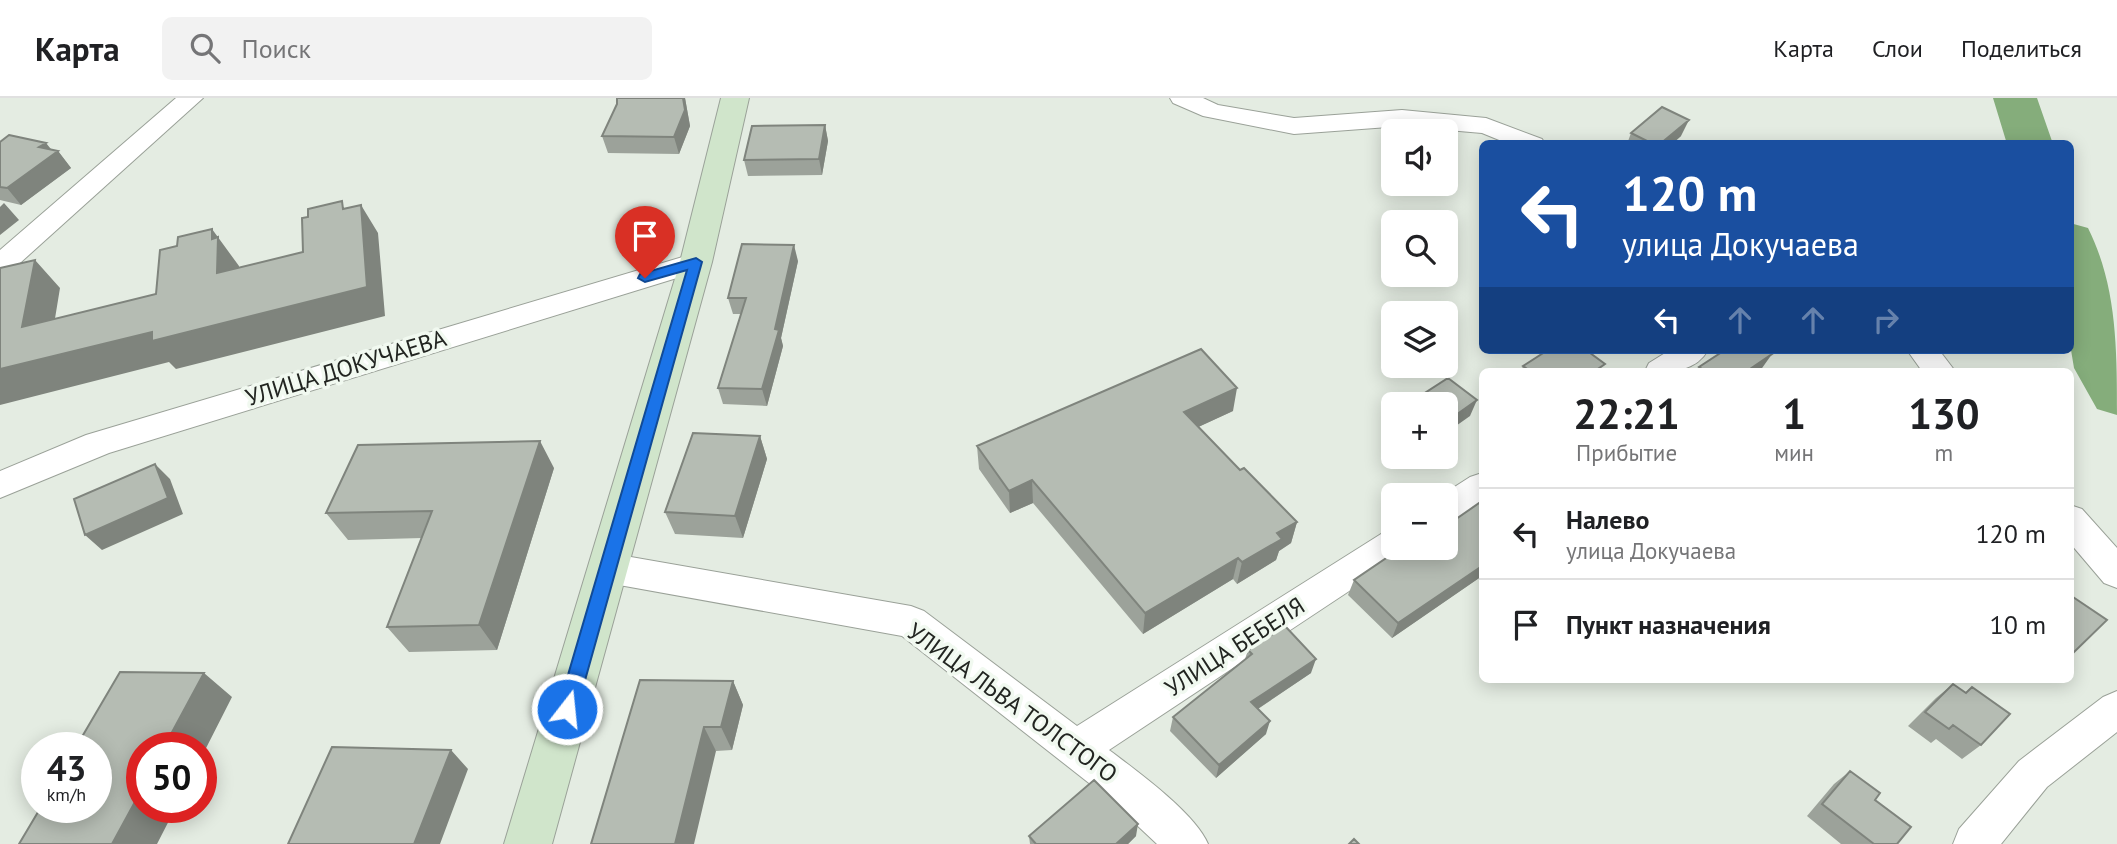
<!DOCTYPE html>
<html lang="ru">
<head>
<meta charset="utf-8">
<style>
  :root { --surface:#fff; --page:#f2f2f2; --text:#202124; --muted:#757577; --line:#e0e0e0 }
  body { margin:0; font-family:"PT Sans",sans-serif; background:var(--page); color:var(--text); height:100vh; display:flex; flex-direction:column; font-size:26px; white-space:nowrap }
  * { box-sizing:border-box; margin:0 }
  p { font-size:23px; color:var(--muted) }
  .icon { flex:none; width:38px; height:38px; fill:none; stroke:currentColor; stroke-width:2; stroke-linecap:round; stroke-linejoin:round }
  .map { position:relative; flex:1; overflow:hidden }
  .details { position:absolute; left:1479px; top:270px; width:595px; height:315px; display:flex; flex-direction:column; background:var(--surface); border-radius:10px; box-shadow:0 4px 18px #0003 }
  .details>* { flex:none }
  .top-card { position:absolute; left:1479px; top:42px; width:595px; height:214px; border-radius:10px; box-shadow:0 4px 18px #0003; background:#1a4fa0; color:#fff; overflow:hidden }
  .fabs { position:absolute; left:1381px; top:21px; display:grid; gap:14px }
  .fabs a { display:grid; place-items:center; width:77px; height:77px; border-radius:10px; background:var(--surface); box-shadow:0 4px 18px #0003; font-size:35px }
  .speed { position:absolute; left:21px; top:634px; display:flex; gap:14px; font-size:35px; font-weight:700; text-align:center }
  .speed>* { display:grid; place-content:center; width:91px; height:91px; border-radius:50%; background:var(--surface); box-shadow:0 4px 18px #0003; line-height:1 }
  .speed small { font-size:18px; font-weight:400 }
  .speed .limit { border:10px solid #d22; background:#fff; color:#111 }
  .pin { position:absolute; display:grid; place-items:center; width:60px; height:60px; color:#fff; margin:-72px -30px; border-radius:50% 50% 50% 0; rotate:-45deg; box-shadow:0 0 7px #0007 }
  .pin .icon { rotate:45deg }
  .me { position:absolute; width:77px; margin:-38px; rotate:16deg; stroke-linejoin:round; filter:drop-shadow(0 0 5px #0008) }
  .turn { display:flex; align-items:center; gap:24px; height:147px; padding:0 28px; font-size:32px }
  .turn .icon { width:91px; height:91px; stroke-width:2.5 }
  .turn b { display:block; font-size:49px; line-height:60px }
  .lanes { display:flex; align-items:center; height:66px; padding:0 28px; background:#0003; justify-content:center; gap:35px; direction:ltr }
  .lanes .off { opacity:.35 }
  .eta { display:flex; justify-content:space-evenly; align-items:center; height:119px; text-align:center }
  .eta b { font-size:42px; font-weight:600; line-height:49px }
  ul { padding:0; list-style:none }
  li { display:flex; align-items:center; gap:21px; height:91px; padding:0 28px; border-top:2px solid var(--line) }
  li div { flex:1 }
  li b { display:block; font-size:26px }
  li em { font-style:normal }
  header { display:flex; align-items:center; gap:42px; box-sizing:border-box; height:98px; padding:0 35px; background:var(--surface); border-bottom:2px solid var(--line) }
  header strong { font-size:33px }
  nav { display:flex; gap:38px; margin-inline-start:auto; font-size:24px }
  .search { width:490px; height:63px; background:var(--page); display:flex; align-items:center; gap:18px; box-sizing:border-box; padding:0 24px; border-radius:10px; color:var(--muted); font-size:26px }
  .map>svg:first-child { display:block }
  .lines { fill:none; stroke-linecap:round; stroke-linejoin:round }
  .river { fill:#85ad7b; fill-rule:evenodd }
  .minor-casing { stroke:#9aa198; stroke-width:2 }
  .secondary-casing { stroke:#9aa198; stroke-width:2 }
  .minor { fill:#fff; fill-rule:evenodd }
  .secondary { fill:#d0e5cb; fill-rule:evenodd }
  .wall { fill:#9ca29a }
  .shaded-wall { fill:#7f847d }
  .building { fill:#b5bcb3; stroke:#7f847d; stroke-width:2 }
  .route { fill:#1a73e8; stroke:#114b97; stroke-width:2 }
  .labels { text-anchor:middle; stroke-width:7; stroke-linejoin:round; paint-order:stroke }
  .street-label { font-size:24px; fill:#222521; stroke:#f1f9f0 }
</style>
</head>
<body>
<header>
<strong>Карта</strong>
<div class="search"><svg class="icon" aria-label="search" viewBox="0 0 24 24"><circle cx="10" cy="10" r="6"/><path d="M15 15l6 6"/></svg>Поиск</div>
<nav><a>Карта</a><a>Слои</a><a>Поделиться</a></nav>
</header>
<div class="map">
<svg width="2117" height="746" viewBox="0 0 2117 746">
  <rect width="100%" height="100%" fill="#e4ece2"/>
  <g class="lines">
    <path class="river" d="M1993,0H2037L2053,46H2007Z
      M2070,125L2088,130C2117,188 2117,251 2117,317L2097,311L2074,270L2070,246Z"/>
    <defs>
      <path id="minor" d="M176,0H203L10,174L0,176V152Z
        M1170,0H1203L1218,7L1294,20L1402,12L1486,20L1542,41L1545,46H1509L1482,35L1402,28L1294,36L1203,18L1173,5Z
        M696,155L706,157L710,164L706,171L109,355L0,400V373L86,337Z
        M1670,252H1708C1694,276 1669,273 1645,273L1649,265Z
        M1907,252H1939L1955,273H1922Z
        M1482,375V405L1458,422L1446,425V397H1442L1470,379Z
        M2070,407L2082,411L2117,450V490L2104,485L2070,445Z
        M1393,432V450H1409L1405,456L1109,652C1137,673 1195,715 1208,746H1157L1108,700L902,538L608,485L595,480L590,470L595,460L608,455L911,508L924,513L1077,628L1381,436Z
        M2117,593V634L2047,689L2001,746H1953L1959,731L2019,663L2103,599Z"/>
      <path id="secondary" d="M721,0H749L712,164L552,746H504L680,164Z"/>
    </defs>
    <use href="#minor" class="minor-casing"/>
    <use href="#secondary" class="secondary-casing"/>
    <use href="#minor" class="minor"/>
    <use href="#secondary" class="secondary"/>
  </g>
  <path class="wall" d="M617,0H685L690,28L679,56L608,55L602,38L617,6Z
    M825,27L828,43L822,77L748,78L744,62Z
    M1631,35L1681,38L1672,46H1627Z
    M0,44L58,53L71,70L21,107L0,102Z
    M798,163L781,240L783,248L767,308L723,306L718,290L741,216H733L728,200Z
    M1523,268L1601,273H1521Z
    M1699,269L1761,272L1760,273H1696Z
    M1233,313L1198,329L1240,372L1297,424L1291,445L1279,453L1276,462L1237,486L1233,481L1143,536L1033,405L1010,415L979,371L977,348Z
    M760,338L767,361L743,440L675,436L665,414Z
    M554,370L497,552L409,554L387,529L422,440L348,442L326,415Z
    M1482,403V478L1392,540L1348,497L1354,482L1446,450Z
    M1248,552L1311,575L1258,611L1266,636L1216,680L1170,633L1173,619L1245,561Z
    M640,582L733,583L743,607L732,652L716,653Z
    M1953,586L1965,595L1972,589L1981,647L1962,661L1936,641L1931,645L1908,628L1936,600Z
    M1850,673L1897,746H1841L1807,718L1834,686Z
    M1029,738H1136L1128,746H1030Z"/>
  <path class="shaded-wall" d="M683,0H685L690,28L679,56L674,39Z
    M1689,22L1681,38L1672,46H1660Z
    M825,27L828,43L822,77L819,61Z
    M46,45L55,56L58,53L71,70L21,107L7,90L39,49Z
    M4,105L19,122L0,137V109Z
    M361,107L378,135L385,218L176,271L169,264L0,307V271L152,234L367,189Z
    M212,131L239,168L238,203L217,175L212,141Z
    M794,147L798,163L781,240L783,248L767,308L762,291Z
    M35,162L60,190L49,257L22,229Z
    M1772,256L1760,273H1747Z
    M1237,290L1233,313L1181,337L1184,314Z
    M1477,302L1470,318L1446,335V324Z
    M760,338L767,361L743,440L735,418Z
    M540,343L554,370L497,552L479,527Z
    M155,366L170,381L183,416L102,452L85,437Z
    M1032,382L1033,405L1010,415L1009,393Z
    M1297,424L1291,445L1279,453L1276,462L1237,486L1242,464L1277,435Z
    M1238,460L1233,481L1143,536L1145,515Z
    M1482,468V478L1392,540L1398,525Z
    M1316,561L1311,575L1247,618L1251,604Z
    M204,575L232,599L201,660V649H164Z
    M733,583L743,607L732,652L721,629Z
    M1270,623L1266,636L1216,680L1219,667Z
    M704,629L716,653L694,746H675Z
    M451,652L468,671L440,746H414Z
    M142,691V709H176L157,746H112Z
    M1138,726L1136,738L1128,746H1116Z"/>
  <path class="building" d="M617,0H683L685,12L674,39L602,38L617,6Z
    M1662,9L1689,22L1660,46H1653L1631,35Z
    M825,27L819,61L744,62L752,28Z
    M9,37L46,45L39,49L58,53L7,90L0,89V44Z
    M342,103L343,111L361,107L367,189L152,243V234L0,271V170L35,162L22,229L156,196L160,152L177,148L178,139L212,131V141L218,139L217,175L303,154L302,120L308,119V111Z
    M742,146L794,147L775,231L779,232L762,291L718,290L746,200H728Z
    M1201,251L1237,290L1184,314L1240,372L1244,370L1297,424L1277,435L1282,441L1242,464L1238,460L1145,515L1032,382L1009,393L977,348Z
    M1548,252H1586L1605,266L1598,271L1600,273H1530L1523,268Z
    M1725,252H1766L1772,256L1747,273H1705L1699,269Z
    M1448,280L1477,302L1446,324V306H1415L1411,304Z
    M693,335L760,338L735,418L665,414Z
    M540,343L479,527L387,529L432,413L326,415L358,347Z
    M155,366L168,400L85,437L74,401Z
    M1482,403V468L1398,525L1354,482L1401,450H1446V428Z
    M2070,497L2107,522L2071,557H2070Z
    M1285,528L1316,561L1251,604L1270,623L1219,667L1173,619L1252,556L1248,552Z
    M120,574L204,575L164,649H142V691L112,746H19L41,709H96V649H76Z
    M640,582L733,583L721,629H704L675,746H591Z
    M1953,586L1966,595L1972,589L2010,616L1981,647L1953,627L1949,631L1925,614Z
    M332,649L451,652L414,746H288Z
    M1850,673L1880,695L1875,702L1911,729L1897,746H1874L1822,706Z
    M1094,682L1138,726L1116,746H1036L1029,738Z
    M1354,741L1359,746H1349Z"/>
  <path class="route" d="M696,160L702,164L577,611L574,617L567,620L561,617L558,611L687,172L645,184L638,180L640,176Z"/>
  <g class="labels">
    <g class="street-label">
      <text transform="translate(346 270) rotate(-17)" y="8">УЛИЦА ДОКУЧАЕВА</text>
      <text transform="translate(1235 549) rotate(-33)" y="8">УЛИЦА БЕБЕЛЯ</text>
      <text transform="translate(1012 605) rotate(36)" y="8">УЛИЦА ЛЬВА ТОЛСТОГО</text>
    </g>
  </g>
</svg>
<div class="fabs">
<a><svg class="icon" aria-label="sound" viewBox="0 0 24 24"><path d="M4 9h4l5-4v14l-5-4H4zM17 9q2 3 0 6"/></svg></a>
<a><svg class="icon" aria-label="search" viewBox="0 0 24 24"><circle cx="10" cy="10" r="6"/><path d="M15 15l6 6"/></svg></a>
<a><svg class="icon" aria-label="layers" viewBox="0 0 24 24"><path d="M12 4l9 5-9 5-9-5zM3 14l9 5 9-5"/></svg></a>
<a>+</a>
<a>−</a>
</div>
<div class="speed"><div>43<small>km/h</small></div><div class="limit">50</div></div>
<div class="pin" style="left:645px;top:180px;background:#d93025"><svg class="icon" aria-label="arrive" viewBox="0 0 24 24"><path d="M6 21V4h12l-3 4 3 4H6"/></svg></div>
<svg class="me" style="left:567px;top:611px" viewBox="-20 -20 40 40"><circle r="17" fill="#1a73e8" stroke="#fff" stroke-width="3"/><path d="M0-11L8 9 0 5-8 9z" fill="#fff"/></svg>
<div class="top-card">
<div class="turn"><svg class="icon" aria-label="left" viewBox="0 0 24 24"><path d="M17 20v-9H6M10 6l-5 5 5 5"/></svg><div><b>120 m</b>улица Докучаева</div></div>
<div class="lanes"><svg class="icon" aria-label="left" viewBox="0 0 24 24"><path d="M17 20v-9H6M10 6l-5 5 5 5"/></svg><svg class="icon off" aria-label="ahead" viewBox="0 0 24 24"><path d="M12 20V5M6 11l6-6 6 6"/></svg><svg class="icon off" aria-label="ahead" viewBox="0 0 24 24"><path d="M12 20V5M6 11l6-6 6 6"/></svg><svg class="icon off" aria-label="right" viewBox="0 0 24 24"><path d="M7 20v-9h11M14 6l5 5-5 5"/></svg></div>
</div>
<section class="details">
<div class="eta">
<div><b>22:21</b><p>Прибытие</p></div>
<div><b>1</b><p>мин</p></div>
<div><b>130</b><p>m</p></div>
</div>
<ul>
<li><svg class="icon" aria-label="left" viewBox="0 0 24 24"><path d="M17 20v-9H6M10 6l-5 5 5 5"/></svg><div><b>Налево</b><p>улица Докучаева</p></div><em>120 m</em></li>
<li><svg class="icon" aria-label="arrive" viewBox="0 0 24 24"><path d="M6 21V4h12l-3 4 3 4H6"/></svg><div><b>Пункт назначения</b></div><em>10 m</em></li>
</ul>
</section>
</div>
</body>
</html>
